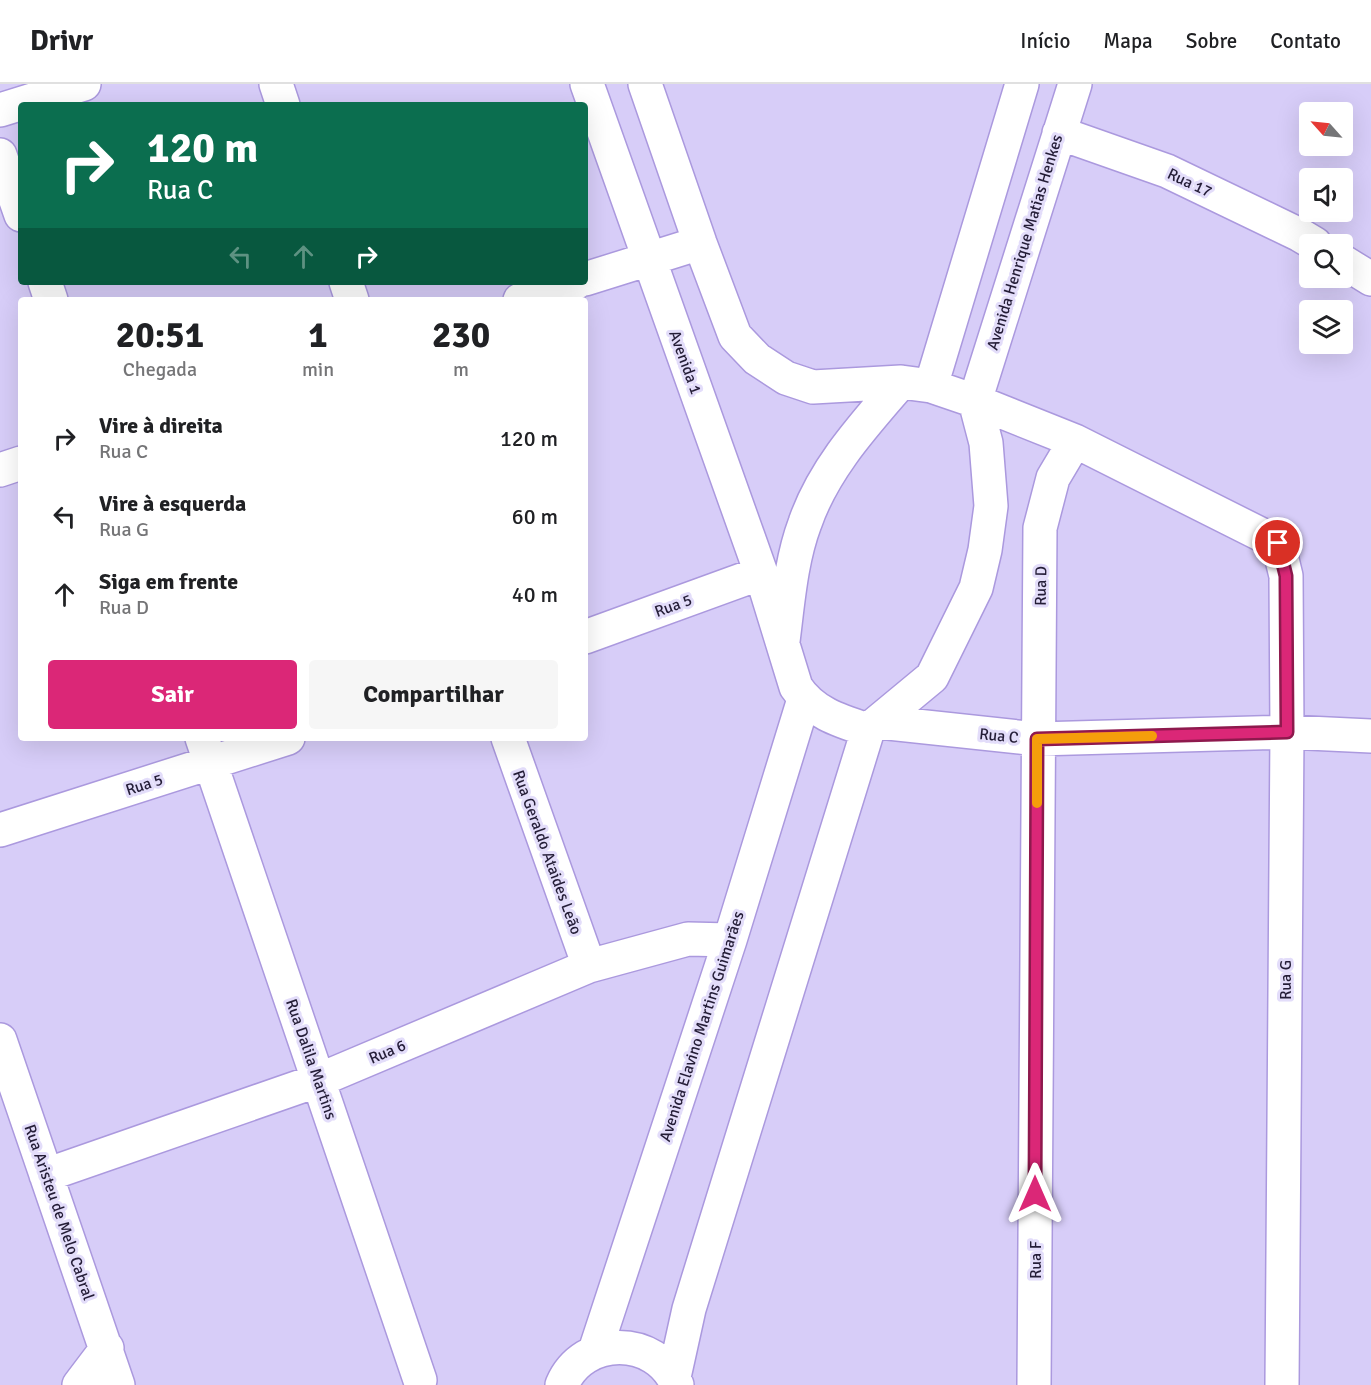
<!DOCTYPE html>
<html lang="pt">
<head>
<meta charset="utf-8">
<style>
  :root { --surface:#fff; --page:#f6f6f6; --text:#202124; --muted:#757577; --line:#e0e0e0; --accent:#db2777 }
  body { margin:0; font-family:Signika,sans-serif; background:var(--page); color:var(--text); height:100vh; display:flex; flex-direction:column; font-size:22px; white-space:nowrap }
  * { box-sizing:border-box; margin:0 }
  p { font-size:20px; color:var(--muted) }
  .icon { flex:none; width:33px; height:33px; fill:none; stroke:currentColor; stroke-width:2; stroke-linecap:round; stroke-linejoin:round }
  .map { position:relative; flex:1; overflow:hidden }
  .sheet { position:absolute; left:18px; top:213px; width:570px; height:444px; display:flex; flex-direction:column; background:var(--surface); border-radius:6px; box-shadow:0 6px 24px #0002 }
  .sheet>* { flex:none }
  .top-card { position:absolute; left:18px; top:18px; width:570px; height:183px; border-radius:6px; box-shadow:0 6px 24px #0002; background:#0b6e4f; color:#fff; overflow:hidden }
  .needle { width:39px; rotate:297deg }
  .buttons { position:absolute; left:1299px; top:18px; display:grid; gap:12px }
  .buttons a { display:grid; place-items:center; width:54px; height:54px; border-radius:6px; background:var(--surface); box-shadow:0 6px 24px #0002; font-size:30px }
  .pin { position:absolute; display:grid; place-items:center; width:51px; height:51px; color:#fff; margin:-26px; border:3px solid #fff; border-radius:50%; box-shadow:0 2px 6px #0007 }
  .me { position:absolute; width:66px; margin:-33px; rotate:0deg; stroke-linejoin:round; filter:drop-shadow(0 0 4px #0008) }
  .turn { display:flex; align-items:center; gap:21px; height:126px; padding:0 30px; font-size:27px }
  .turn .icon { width:78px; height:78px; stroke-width:2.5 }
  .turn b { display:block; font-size:42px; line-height:51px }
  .lanes { display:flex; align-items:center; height:57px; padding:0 30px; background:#0003; justify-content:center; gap:30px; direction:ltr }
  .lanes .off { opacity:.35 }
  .eta { display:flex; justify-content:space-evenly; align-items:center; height:102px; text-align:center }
  .eta b { font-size:36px; font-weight:700; line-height:42px }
  .cta { display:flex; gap:12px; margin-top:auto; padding:12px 30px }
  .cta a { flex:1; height:69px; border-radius:6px; background:var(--accent); color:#fff; font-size:24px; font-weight:700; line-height:69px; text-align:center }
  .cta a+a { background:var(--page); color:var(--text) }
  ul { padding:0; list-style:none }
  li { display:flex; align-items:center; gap:18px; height:78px; padding:0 30px }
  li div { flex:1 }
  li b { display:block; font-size:22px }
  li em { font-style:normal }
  header { display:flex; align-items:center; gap:36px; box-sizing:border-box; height:84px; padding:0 30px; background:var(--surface); border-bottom:2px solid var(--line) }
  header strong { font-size:28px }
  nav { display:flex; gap:33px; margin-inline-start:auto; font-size:21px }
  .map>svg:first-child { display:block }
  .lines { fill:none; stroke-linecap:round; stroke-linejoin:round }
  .minor-casing { stroke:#ab99de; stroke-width:36 }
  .minor { stroke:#fff; stroke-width:33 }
  .route-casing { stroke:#8e194d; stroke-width:15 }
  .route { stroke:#db2777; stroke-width:10 }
  .slow { stroke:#f59e0b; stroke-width:10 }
  .labels { text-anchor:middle; stroke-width:6; stroke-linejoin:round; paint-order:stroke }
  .street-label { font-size:16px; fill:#241d37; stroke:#e3ddfa }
</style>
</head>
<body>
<header>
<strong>Drivr</strong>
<nav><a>Início</a><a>Mapa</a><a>Sobre</a><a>Contato</a></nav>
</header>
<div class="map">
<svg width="1371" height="1301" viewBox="0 0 1371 1301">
  <rect width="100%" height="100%" fill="#d7cdf8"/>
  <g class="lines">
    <defs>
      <path id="minor" d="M276,0L283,21
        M587,0L761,489L796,603C813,629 840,637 868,646L932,593L976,504L985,466L991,422L986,359L975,317L931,302L901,298C864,341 824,384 805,439C791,476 788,518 783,557
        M645,0L700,159L735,252L757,275L786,294L813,303L901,298
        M1075,0L975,317L1075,357L1278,459L1286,492L1287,648L1282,1301
        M0,26L84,0
        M1059,49L1167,87L1300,151L1315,160
        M0,71L21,131
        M1342,177L1371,195
        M585,195L700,159
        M45,198L51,216
        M346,198L352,216
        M520,216L577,198
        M931,302L1022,0
        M0,386L21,379
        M585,553L761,489
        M879,638L1037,655L1287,648L1371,652
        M202,654L420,1296
        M508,654L589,882
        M0,746L288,654
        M0,956L118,1301
        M46,1091L319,996L589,882L688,855L730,856
        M595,1267L730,856L804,615
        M674,1293L689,1225L868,646
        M79,1301L107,1264
        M562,1301C583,1251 656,1251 677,1301
        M1034,1301L1040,444L1053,394L1075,357"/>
    </defs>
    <use href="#minor" class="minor-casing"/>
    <use href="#minor" class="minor"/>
  </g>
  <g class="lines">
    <defs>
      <path id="route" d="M1035,1110L1037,655L1287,648L1286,492L1278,459"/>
    </defs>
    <use href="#route" class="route-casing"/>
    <use href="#route" class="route"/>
    <path class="slow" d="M1037,719V655L1152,652"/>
  </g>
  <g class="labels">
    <g class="street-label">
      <text transform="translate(1190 98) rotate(25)" y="6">Rua 17</text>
      <text transform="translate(1024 158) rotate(-73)" y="6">Avenida Henrique Matias Henkes</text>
      <text transform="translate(686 278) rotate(70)" y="6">Avenida 1</text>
      <text transform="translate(1040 502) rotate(-89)" y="6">Rua D</text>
      <text transform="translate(673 521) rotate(-20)" y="6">Rua 5</text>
      <text transform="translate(999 651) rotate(6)" y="6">Rua C</text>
      <text transform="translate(144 700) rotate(-18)" y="6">Rua 5</text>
      <text transform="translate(548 768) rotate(70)" y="6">Rua Geraldo Ataides Leão</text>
      <text transform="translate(1285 896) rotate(-90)" y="6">Rua G</text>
      <text transform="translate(701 942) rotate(-72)" y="6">Avenida Elavino Martins Guimarães</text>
      <text transform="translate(387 967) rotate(-23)" y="6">Rua 6</text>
      <text transform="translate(312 975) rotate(71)" y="6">Rua Dalila Martins</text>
      <text transform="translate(60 1128) rotate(71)" y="6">Rua Aristeu de Melo Cabral</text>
      <text transform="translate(1035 1176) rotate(-90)" y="6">Rua F</text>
    </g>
  </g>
</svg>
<div class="buttons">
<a><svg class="needle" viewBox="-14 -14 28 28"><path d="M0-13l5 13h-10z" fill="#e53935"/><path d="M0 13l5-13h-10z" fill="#757577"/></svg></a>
<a><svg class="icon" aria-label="sound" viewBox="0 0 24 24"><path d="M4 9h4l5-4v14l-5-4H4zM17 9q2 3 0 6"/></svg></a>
<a><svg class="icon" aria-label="search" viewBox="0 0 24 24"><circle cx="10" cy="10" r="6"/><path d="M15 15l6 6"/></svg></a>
<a><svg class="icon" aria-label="layers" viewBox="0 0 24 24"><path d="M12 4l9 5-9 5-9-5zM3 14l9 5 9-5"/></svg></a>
</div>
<div class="pin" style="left:1278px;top:459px;background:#d93025"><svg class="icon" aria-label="arrive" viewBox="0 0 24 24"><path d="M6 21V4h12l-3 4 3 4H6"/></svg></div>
<svg class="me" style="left:1035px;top:1110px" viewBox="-20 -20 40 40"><path d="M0-17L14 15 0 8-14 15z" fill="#db2777" stroke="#fff" stroke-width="4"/></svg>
<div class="top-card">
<div class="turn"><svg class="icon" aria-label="right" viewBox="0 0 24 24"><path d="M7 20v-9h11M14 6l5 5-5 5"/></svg><div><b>120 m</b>Rua C</div></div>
<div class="lanes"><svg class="icon off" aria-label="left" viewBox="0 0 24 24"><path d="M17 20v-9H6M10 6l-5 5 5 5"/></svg><svg class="icon off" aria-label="ahead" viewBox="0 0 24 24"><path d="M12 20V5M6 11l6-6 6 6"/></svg><svg class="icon" aria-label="right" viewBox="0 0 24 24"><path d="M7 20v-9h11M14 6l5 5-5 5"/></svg></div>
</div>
<section class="sheet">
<div class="eta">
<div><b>20:51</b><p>Chegada</p></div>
<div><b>1</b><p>min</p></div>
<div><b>230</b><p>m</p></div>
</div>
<ul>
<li><svg class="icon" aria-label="right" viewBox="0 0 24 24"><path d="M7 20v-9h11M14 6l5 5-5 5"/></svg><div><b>Vire à direita</b><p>Rua C</p></div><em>120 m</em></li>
<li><svg class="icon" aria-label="left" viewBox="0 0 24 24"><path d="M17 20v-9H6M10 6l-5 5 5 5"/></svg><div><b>Vire à esquerda</b><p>Rua G</p></div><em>60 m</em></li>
<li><svg class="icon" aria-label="ahead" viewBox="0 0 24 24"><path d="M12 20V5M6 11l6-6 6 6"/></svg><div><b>Siga em frente</b><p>Rua D</p></div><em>40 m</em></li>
</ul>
<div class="cta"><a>Sair</a><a>Compartilhar</a></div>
</section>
</div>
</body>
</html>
